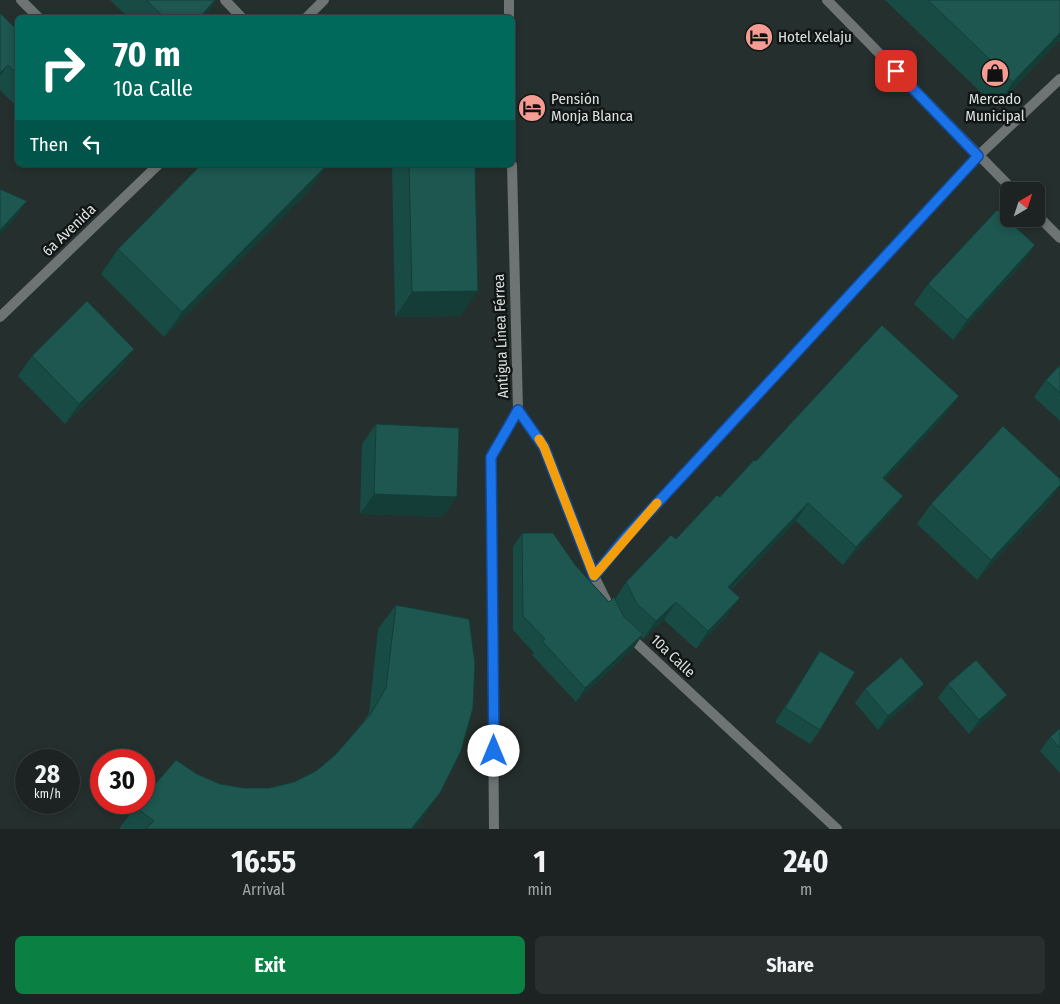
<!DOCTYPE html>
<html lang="en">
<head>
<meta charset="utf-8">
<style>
  :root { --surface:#1c2322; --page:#292f2f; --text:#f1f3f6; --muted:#a0a4a5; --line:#3a4040; --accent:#0b8043 }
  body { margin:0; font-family:"Fira Sans Condensed",sans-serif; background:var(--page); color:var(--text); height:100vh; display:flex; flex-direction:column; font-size:19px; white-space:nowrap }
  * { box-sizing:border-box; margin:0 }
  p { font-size:16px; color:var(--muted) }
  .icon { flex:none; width:28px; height:28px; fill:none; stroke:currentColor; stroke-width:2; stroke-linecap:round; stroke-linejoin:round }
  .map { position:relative; height:829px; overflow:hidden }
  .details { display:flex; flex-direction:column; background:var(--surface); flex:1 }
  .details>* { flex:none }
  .top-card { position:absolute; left:15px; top:15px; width:500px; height:152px; border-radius:8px; box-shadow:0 2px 8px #0003,0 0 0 1px var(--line); background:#00695c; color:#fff; overflow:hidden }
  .needle { width:32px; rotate:39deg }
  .controls { position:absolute; left:1000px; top:182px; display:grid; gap:10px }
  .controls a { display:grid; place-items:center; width:45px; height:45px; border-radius:8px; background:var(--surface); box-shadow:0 2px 8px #0003,0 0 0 1px var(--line); font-size:25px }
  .speed { position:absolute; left:15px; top:749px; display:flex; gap:10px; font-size:25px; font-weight:700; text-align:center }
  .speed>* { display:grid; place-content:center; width:65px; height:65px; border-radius:50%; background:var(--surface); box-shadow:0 2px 8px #0003,0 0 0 1px var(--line); line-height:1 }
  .speed small { font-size:12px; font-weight:400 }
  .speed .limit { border:8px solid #d22; background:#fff; color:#111 }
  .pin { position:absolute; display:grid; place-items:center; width:42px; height:42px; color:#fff; margin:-21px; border-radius:10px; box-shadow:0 2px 8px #0006 }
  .me { position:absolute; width:55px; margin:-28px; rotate:0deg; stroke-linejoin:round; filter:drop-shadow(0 0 4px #0008) }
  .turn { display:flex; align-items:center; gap:18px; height:105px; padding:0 15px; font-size:22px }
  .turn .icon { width:65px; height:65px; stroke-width:2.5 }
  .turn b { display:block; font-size:35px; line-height:42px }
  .then { display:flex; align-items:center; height:48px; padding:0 15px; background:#0003; gap:10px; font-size:19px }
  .eta { display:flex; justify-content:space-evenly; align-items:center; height:85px; text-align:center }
  .eta b { font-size:30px; font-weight:700; line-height:35px }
  .primary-button { display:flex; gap:10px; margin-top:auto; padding:10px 15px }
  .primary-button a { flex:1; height:58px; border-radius:8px; background:var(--accent); color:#fff; font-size:20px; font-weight:700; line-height:58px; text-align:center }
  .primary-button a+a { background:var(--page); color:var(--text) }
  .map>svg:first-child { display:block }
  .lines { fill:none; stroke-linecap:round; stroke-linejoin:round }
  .service { stroke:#6e7373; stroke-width:10 }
  .minor { stroke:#6e7373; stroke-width:10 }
  .tertiary { stroke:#6e7373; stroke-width:10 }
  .wall { fill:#194b45 }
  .shaded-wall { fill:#143d38 }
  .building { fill:#1d5750; stroke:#143d38 }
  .route-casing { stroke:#114b97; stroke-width:12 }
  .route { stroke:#1a73e8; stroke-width:9 }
  .slow { stroke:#f59e0b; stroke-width:9 }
  .labels { text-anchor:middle; stroke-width:5; stroke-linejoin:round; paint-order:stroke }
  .poi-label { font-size:15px; fill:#dbe1e0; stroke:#111615; text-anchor:start }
  .street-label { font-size:15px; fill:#dbe1e0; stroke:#111615 }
</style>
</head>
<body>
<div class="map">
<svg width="1060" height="829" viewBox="0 0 1060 829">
  <rect width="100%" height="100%" fill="#252f2d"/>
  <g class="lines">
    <path class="service" d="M225,0L242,18"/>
    <path class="minor" d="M21,0L39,18
      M509,0V18
      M306,18L324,0
      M0,317L158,165
      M518,410L544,447L594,576L611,610
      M594,576L625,538L978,156L1060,79
      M627,634L837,829
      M494,829L491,457L518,410L512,165"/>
    <path class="tertiary" d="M827,0L1014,191
      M1036,214L1060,238"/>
  </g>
  <path class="wall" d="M110,0H216L203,18H129Z
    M885,0H1060V40L996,107Z
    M0,13L18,31V108L0,90Z
    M392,165H475L461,316L395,317Z
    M326,166L309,191L164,337L101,274L118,249Z
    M1021,265L953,340L914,304L928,284Z
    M32,356L120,369L65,424L18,376Z
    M1060,365V421L1034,397L1046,380Z
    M946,414L885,480L903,496L890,514L843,565L796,521L731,590L727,616L696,649L664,620L643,639L641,637L633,649L576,702L532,655L534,653L513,630V547L522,533L576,566L609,602L615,599L626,582L676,539L756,461Z
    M376,424L443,517L360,514L362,444Z
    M1049,502L977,580L917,524L931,504Z
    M396,605L423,818L414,829H119L135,807L197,774L220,784L244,788H269L294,782L316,771L335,755L362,724L369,713L378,629Z
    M820,651V730L810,744L775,722L811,665Z
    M924,684L914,698L878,730L855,703L865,689Z
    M948,684L997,709L969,734L938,698Z
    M1060,728V773L1040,751L1050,737Z"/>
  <path class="shaded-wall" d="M215,0H216L203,18H199Z
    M1060,33V40L996,107L1013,82Z
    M8,65L0,76V73Z
    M326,166L309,191L164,337L182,312Z
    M27,201L14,220L0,235V230Z
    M1035,245L1021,265L953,340L967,320Z
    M478,291L461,316L395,317L412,292Z
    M134,349L120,369L65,424L79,404Z
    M959,396L946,414L870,496L883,478Z
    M1060,485V486L1049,502L977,580L991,560Z
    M374,494L457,497L443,517L360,514Z
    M903,496L890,514L843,565L856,547Z
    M808,503L796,521L716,605L728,587Z
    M740,598L727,616L696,649L708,631Z
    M676,602L664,620L643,639L656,621Z
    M643,634L633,649L576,702L585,688Z
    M924,684L914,698L878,730L888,716Z
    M1007,695L997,709L969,734L979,720Z
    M440,793L423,818L414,829H411Z"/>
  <path class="building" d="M146,0H215L199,18H165Z
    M928,0H1060V33L1013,82Z
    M0,13L18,31V75L8,65L0,73Z
    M201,165H325L326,166L182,312L118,249Z
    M409,165H475L478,291L412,292Z
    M0,189L27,201L0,230Z
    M997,210L1035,245L967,320L928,284Z
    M87,301L134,349L79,404L32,356Z
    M882,325L959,396L883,478L903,496L856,547L808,503L728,587L740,598L708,631L676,602L656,621L637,604L626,582L671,535L676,539L717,495L720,497L754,460L756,461Z
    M1060,365V393L1046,380Z
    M376,424L459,428L457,497L374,494Z
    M1003,426L1060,479V485L991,560L931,504Z
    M522,533H553L576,566L609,602L614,597L624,617L643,634L585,688L542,641L545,639L523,616Z
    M396,605L469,619L475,663L473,708L461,751L440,793L411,829H145L154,821L135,807L139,802H144V797L176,760L197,774L220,784L244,788H269L294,782L316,771L335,755L370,715L386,688Z
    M820,651L855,672L820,730L785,708Z
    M901,657L924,684L888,716L865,689Z
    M976,660L1007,695L979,720L948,684Z
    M1060,728V748L1050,737Z"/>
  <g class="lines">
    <defs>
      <path id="route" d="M494,751L491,457L518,410L544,447L594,576L625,538L978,156L896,71"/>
    </defs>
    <use href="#route" class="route-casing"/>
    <use href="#route" class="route"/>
    <path class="slow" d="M539,439L544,447L594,576L657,503"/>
  </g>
  <defs>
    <symbol id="hotel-disc" viewBox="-11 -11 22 22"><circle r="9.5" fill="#f59c93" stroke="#111615"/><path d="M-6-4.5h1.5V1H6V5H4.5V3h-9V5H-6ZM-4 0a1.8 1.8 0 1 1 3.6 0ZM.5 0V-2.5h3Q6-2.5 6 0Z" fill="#111"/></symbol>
    <symbol id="shop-disc" viewBox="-11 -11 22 22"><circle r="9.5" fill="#f59c93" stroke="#111615"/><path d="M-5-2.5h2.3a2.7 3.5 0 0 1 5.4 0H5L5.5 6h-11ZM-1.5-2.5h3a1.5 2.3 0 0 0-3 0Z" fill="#111"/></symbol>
  </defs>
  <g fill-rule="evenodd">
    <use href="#hotel-disc" x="743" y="21" width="32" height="32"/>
    <use href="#shop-disc" x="979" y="57" width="32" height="32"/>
    <use href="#hotel-disc" x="516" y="92" width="32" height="32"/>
  </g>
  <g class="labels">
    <g class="poi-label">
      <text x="778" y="42">Hotel Xelaju</text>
      <text x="551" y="104">Pensión<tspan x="551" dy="17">Monja Blanca</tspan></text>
      <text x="995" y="104" text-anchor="middle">Mercado<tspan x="995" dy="17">Municipal</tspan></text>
    </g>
    <g class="street-label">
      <text transform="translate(69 230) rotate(-44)" y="5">6a Avenida</text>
      <text transform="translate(501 336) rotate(-92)" y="5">Antigua Línea Férrea</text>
      <text transform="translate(673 656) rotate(43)" y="5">10a Calle</text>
    </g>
  </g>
</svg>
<div class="controls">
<a><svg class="needle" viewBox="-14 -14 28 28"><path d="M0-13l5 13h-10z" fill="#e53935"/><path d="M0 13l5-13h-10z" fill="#a0a4a5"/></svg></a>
</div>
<div class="speed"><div>28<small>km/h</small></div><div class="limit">30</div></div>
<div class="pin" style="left:896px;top:71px;background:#d93025"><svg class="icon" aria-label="arrive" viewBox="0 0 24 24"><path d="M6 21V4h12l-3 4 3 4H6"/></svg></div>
<svg class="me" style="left:494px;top:751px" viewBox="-20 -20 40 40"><circle r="19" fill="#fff"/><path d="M0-13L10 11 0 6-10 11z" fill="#1a73e8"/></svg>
<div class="top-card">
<div class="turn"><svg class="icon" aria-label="right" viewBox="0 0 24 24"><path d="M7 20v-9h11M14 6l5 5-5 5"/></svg><div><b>70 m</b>10a Calle</div></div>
<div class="then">Then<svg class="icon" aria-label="left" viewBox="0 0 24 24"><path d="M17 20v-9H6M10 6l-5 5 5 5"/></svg></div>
</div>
</div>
<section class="details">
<div class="eta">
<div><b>16:55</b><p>Arrival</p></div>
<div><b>1</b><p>min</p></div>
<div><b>240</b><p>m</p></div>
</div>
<div class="primary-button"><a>Exit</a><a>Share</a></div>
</section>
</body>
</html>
